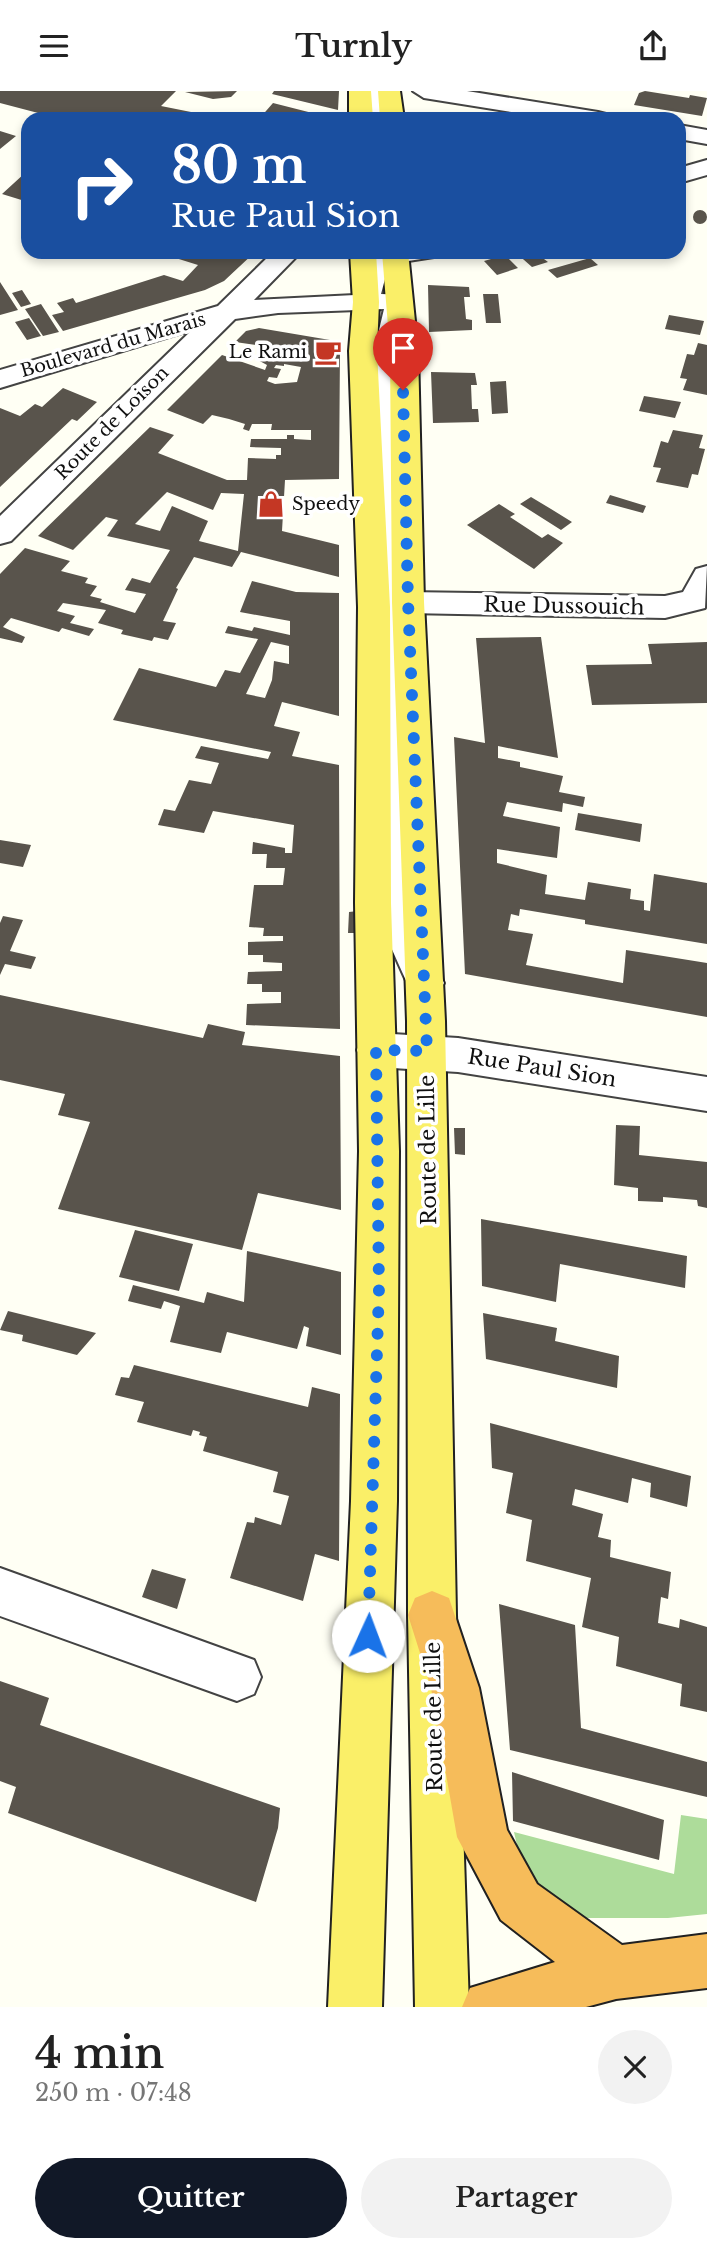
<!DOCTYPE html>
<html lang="fr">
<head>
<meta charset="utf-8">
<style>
  :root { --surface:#fff; --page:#f2f2f2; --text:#222; --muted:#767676; --accent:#111827 }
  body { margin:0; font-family:"Libre Baskerville",serif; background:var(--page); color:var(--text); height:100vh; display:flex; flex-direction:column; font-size:26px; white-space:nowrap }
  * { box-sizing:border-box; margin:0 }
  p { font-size:23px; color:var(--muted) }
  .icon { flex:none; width:38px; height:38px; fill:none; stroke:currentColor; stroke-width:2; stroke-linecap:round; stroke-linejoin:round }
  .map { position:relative; height:1916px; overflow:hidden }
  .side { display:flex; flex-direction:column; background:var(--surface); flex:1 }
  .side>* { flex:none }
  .guide { position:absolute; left:21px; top:21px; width:665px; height:147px; border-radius:21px; box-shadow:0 4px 10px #0003; background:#1a4fa0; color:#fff; overflow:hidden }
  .pin { position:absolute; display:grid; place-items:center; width:60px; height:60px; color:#fff; margin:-72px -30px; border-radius:50% 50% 50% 0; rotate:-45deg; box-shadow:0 0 7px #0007 }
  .pin .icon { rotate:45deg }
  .me { position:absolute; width:77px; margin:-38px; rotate:2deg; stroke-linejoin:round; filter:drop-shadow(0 0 5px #0008) }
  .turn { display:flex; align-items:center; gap:24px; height:147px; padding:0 35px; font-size:32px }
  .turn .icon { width:91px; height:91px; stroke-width:2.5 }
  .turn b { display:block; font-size:49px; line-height:60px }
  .round { display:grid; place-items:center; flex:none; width:74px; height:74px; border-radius:37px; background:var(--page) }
  .overview { display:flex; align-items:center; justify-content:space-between; height:119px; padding:0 35px }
  h1 { font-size:42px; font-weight:600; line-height:52px }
  .button { display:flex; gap:14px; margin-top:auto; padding:14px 35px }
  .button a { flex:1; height:80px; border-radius:42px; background:var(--accent); color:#fff; font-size:28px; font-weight:600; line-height:80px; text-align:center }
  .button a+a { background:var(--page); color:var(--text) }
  header { display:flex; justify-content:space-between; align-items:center; height:91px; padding:0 35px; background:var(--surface); font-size:32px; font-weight:600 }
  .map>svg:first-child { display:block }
  .forest { fill:#addc9a }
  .building { fill:#59544c; fill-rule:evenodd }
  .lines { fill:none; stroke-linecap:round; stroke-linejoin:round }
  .minor-casing { stroke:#434343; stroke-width:4 }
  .major-casing { stroke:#212121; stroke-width:4 }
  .highway-casing { stroke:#212121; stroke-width:4 }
  .minor { fill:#fff; fill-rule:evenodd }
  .major { fill:#faef68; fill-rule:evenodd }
  .highway { fill:#f6bc5a; fill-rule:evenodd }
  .route { stroke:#1a73e8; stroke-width:12; stroke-dasharray:0 21.6 }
  .labels { text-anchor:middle; stroke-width:7; stroke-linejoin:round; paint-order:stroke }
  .far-street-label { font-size:18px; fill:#101010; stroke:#fff }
  .far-poi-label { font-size:18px; fill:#101010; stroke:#fff; text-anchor:end }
  .street-label { font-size:21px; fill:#101010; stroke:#fff }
</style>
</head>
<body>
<header><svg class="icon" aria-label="menu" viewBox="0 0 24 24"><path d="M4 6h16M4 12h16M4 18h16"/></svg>Turnly<svg class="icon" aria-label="share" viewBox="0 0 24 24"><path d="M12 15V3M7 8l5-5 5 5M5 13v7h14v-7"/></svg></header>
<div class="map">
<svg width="707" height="1916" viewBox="0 0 707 1916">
  <rect width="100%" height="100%" fill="#fffff4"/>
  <path class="forest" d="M681,1724L707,1728V1823L668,1827H582L548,1810L523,1781L514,1741L674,1783Z"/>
  <path class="building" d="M0,0H176L161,15L226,28L147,25L144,28H61L0,12Z
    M237,0L231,6L213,8L185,1Z
    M274,0H339L338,19L272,3Z
    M645,0L689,7L690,4L707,7L702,25L634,14L639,2Z
    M273,12L332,27V28H259Z
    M0,40L16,45L0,58Z
    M25,82L28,83V111L2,103Z
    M693 126a7 7 0 1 1 14 0a7 7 0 1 1-14 0Z
    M169,161L211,164L214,161H255L224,190L205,199L63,240L52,224L64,221L57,212L73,207L76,212L164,184L183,190L198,174L166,164Z
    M515,161H564V162L544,168L548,171L532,176Z
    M505,164L518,177L497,184L484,170Z
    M590,167L598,174L557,187L548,179Z
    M0,191L18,219L0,224Z
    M428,194L469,196L470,206H464L466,228L472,229V239L429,241Z
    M22,199L31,213L21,216L12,202Z
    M483,203H498L501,232H486Z
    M41,213L59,241L43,245L25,218Z
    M669,224L704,230L700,244L665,238Z
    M29,227L41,245L27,249L15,231Z
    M259,237L330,249L340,257L339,388L285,389L282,440L339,454V486L241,461L232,476L194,466L176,497L178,498L163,530L176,532L168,549L154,546L152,550L121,543L123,539L98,532L106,519L63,512L57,520L75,525L70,532L94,538L89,545L62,537L59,541L11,527L3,536L25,546L22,552L0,547V483L25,457L70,470L61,480L88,487L85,492L97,495L90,505L102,508L100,511L135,522L146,503L125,499L132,487L150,492L170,459L107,445L118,429L106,426L73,459L38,445L150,336L174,344L158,362L227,389H247L248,367L276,368V364H281V357L250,356L251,348H287V344H294V348L311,349V339H271L272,333H252L249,340L243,338L245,333L229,328L212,324L203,333L167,319L222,264L265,279L267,274L256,268L262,255L235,251L246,240ZM284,273L301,276L297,291L275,293L267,290L269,286L277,287L281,278L274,277L276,274L284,275ZM167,401L213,419L221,402L244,403L238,460L199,450L208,430L172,415L160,440L135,433Z
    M698,252L707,254V304L683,299L687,288L680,287L687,263L694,264Z
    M431,281L475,282L477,294H471L472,318H478L479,331L433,332Z
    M506,290L508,322L492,323L490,291Z
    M63,297L97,311L77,330L72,328L0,396V317L20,325L35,313L42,316Z
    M644,305L681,311L675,327L639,320Z
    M673,339L703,344L699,357L705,358L698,384L692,383L688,397L656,391L661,377L653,376L661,350L668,352Z
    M610,404L646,415L643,422L606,412Z
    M531,406L551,418L572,431L561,439L520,413Z
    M499,413L515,423L510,426L542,447L548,443L563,452L534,478L467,434Z
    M252,490L296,501L339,502V625L282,611L274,635L300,641L292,665L339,674L340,938L246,934L247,913L281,912V901H262V893H247L248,881L282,880V872L263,871V864H248V851L283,850V845H263L264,837L249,836L254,794H283L285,777H266L267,763H252L253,751L285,757V762H292L294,734L213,720L204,742L158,734L164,718L175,720L189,689L211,693L219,672L195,667L201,655L268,668L271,661L113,629L139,577L216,596L225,579L240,582L258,548L225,542L228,535L252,540L254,536L290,544V530L240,521ZM271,551L289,555V573L274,570L272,589L265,607L246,603Z
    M541,546L558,667L498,655V667L520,671V676L563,685L559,701L585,706L583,716L563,712L562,721L507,711L503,725L560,736L557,767L497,758V772L547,784L545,803L585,809L588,791L631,798L630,808L644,810V819L650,820L654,783L707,792V853L585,833V829L520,818L519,825L511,823L508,839L533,843L526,874L623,892L626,859L707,872V926L465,883L454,646L485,652L476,547Z
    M707,551V612L592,614L586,574L652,573L648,553Z
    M578,722L642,733L640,751L575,739Z
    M0,749L31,754L23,776L0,772Z
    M358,820V842H348L349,821Z
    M3,825L23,829L10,860L36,866L31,878L5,873L0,884V832Z
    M0,904L203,947L208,933L245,941L242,954L340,965L341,1119L258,1102L242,1159L58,1118L90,1031L58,1024L65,1003L0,989Z
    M616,1034L640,1035L639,1064L707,1071V1117L698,1115L697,1109L663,1106V1111L638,1110V1097L614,1094Z
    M454,1037H465V1064L455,1063Z
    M481,1128L687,1165L685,1197L560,1173L556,1211L482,1195Z
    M135,1139L193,1153L179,1200L119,1186Z
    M247,1160L341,1181V1264L306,1255L309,1237L304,1235L297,1258L227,1241L221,1262L170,1251L180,1215L164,1210L161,1218L128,1210L133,1194L204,1212L207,1201L244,1211Z
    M8,1220L96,1242L77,1264L22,1250L23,1244L0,1239Z
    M483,1222L557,1237L555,1250L619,1265L617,1297L486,1268Z
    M134,1274L308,1316L312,1296L340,1303L339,1470L315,1463L303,1510L230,1487L247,1431L254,1432L255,1426L281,1434L289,1405L273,1401L278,1381L203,1360L207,1346L199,1344L200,1341L193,1339L191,1345L137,1331L144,1311L115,1304L121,1286L129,1287Z
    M490,1332L691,1385L687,1416L650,1406L651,1392L632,1387L628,1412L575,1398L572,1414L603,1423L598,1446L611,1449L610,1466L671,1481L668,1508L661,1506L658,1532L679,1537L680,1528L707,1536V1621L680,1615L682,1593L616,1575L619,1546L582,1536L591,1487L526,1470L532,1429L506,1422L513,1382L492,1377Z
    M152,1478L186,1488L177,1518L142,1506Z
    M499,1513L575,1534L581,1637L707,1671V1706L510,1659Z
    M0,1590L49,1607L40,1634L280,1717L278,1737L256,1811L8,1722L16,1696L0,1690Z
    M512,1681L664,1729L659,1769L513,1730Z"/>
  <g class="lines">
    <defs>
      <path id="minor" d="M365,0H387L388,28H364Z
        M413,0H467L598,21L606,23L610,28H555L424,7Z
        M679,34L707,39V53L679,48Z
        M707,69V84L679,92V77Z
        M273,161H301L254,209L355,204L367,161H438L434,166L389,173L381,203L408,204L412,210L399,273L406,501L665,505L683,501L696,478L707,475L705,517L665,527L407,522L417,834L444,892L438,903L425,908L412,903L381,834L371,273L384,218L278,222L235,228L11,450L0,453V425L192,239L0,297V279L218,215Z
        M376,942L458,947L707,986V1020L458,981L376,976L362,971L357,959L362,947Z
        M0,1477L254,1569L261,1586L254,1603L237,1610L0,1525Z"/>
      <path id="major" d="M349,0H371L373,28H349Z
        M378,0H400L404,28H380Z
        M350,161H376L379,211L377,260L390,516L391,812L399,1060L397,1410L382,1916H328L351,1410L359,1060L355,812L358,516L349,260L353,211Z
        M382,161H408L418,260L424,511L445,930L456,1524L469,1916H415L408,1524L407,930L392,511L390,260Z"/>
      <path id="highway" d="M432,1500L449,1507L479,1597L507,1739L537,1793L622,1854L707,1843V1897L616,1908L586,1916H462L470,1897L555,1871L501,1829L457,1746L431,1597L408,1524L415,1507Z"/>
    </defs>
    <use href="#minor" class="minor-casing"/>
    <use href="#major" class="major-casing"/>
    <use href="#highway" class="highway-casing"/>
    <use href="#minor" class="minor"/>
    <use href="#major" class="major"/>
    <use href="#highway" class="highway"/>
  </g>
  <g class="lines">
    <path class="route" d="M368,1545L379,1197L376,959L427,960L408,510L403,299"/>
  </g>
  <defs>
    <symbol id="cafe-bare" viewBox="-9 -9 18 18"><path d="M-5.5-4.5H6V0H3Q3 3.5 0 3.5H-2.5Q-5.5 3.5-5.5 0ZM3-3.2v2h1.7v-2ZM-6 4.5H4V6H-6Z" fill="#c43724" stroke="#fff" stroke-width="2.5" paint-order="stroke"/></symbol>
    <symbol id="shop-bare" viewBox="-9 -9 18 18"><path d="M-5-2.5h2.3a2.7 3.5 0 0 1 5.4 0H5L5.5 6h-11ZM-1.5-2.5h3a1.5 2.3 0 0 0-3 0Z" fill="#c43724" stroke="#fff" stroke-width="2.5" paint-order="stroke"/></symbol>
  </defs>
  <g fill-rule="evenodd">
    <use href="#cafe-bare" x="309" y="242" width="38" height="38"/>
    <use href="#shop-bare" x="252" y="394" width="38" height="38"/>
  </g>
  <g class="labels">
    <g class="far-street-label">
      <text transform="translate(113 254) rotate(-16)" y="6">Boulevard du Marais</text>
      <text transform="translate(112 332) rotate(-45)" y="6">Route de Loison</text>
    </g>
    <g class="far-poi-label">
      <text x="307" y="267">Le Rami</text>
      <text x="292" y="419" text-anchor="start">Speedy</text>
    </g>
    <g class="street-label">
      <text transform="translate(564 515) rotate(1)" y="7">Rue Dussouich</text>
      <text transform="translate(542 977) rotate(9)" y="7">Rue Paul Sion</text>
      <text transform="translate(428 1059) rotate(-91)" y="7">Route de Lille</text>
      <text transform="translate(434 1626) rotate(-91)" y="7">Route de Lille</text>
    </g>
  </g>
</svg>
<div class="pin" style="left:403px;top:299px;background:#d93025"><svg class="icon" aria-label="arrive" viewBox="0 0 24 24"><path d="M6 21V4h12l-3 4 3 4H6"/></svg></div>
<svg class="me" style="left:368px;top:1545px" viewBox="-20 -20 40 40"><circle r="19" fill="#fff"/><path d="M0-13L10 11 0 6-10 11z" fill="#1a73e8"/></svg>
<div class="guide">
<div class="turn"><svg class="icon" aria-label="right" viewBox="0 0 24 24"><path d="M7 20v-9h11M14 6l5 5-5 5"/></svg><div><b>80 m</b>Rue Paul Sion</div></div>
</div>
</div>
<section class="side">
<div class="overview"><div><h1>4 min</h1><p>250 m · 07:48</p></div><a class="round"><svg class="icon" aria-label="close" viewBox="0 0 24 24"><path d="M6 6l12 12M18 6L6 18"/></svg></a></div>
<div class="button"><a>Quitter</a><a>Partager</a></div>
</section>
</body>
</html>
